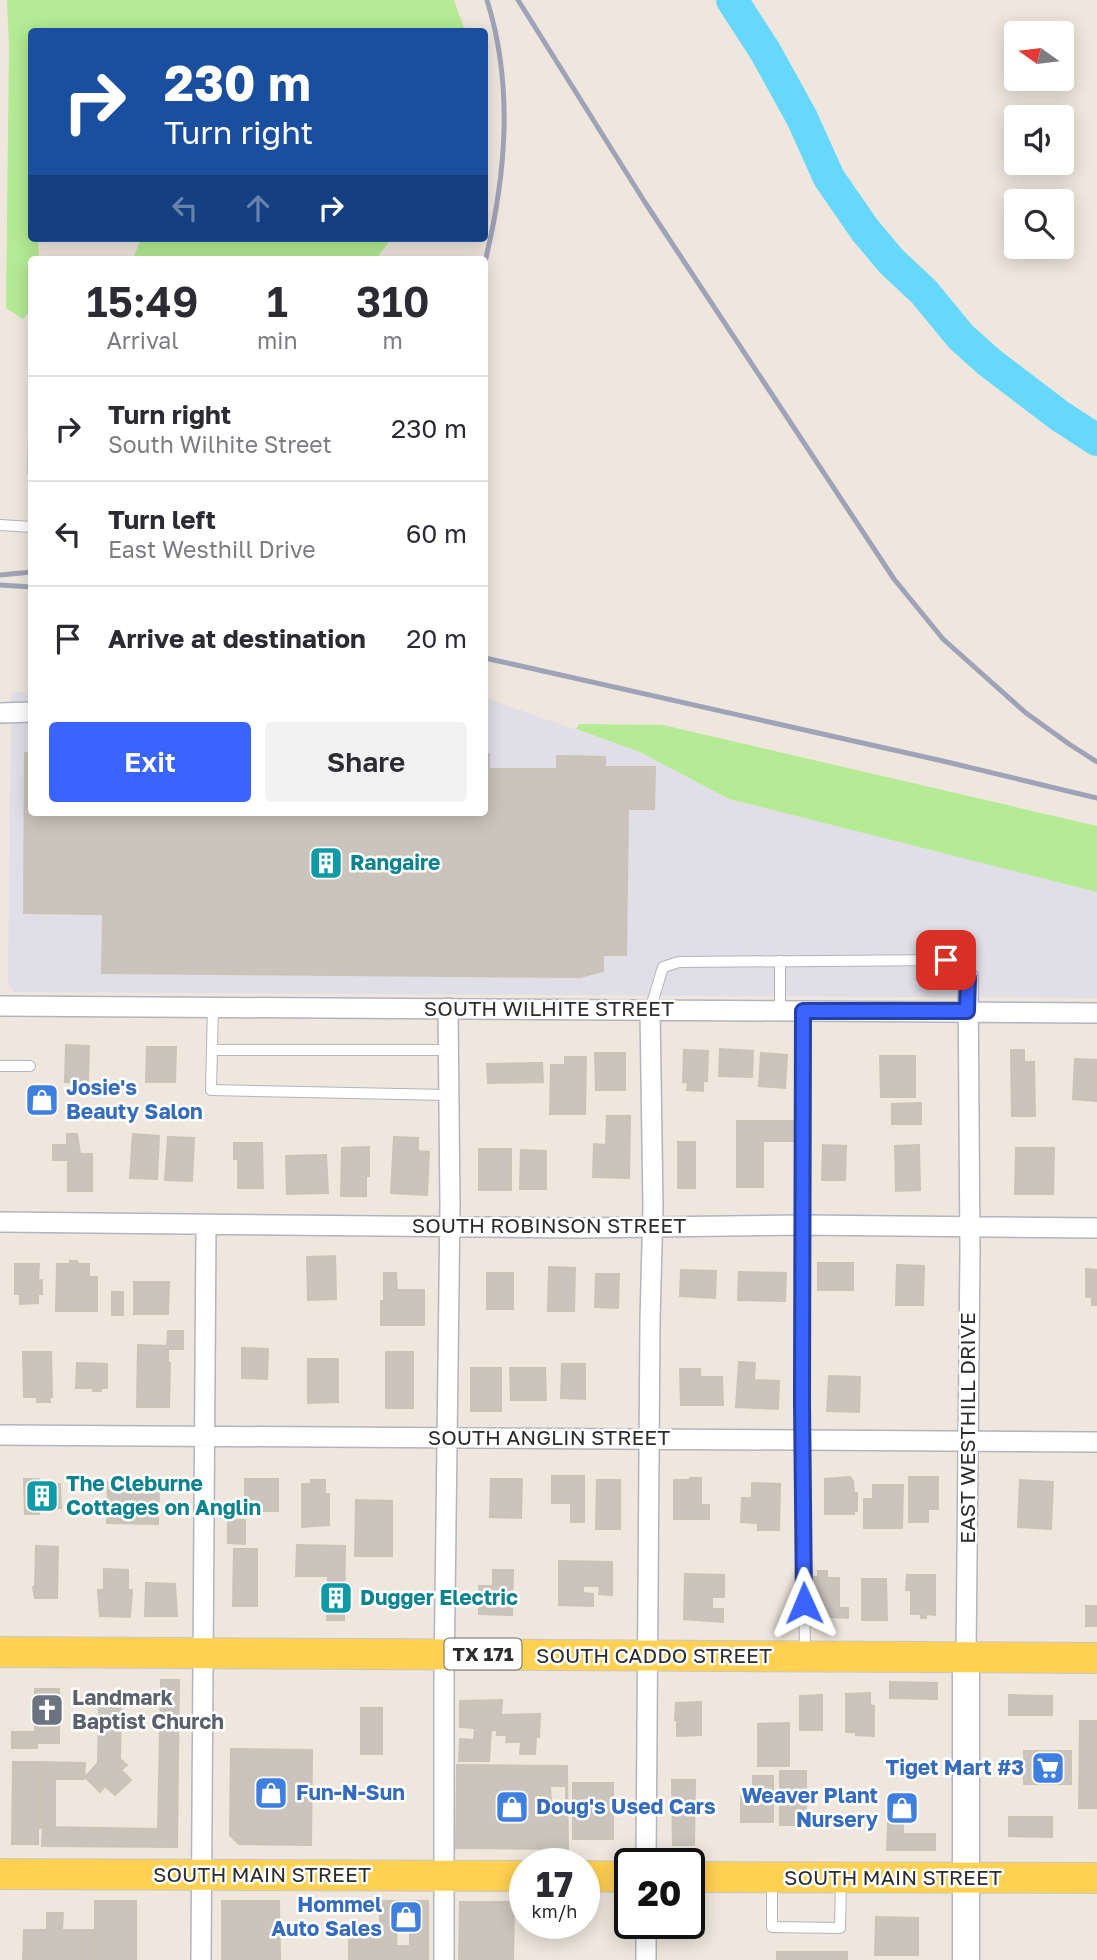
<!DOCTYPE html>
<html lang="en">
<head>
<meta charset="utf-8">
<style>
  :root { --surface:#fff; --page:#f2f2f3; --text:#2b2b33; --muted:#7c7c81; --line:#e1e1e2; --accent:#3a64ff }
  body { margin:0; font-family:"Golos Text",sans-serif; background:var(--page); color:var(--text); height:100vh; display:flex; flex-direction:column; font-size:26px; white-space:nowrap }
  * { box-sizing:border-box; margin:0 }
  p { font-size:23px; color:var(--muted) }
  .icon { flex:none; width:38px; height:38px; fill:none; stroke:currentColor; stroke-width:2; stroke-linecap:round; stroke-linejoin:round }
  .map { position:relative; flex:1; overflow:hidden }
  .details { position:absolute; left:28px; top:256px; width:460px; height:560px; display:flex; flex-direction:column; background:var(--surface); border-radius:7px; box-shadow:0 4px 18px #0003 }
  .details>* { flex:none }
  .top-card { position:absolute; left:28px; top:28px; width:460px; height:214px; border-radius:7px; box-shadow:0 4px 18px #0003; background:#1a4fa0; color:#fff; overflow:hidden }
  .needle { width:46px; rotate:284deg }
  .controls { position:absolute; left:1004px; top:21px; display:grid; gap:14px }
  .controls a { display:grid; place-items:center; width:70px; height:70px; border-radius:7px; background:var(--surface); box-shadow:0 4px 18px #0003; font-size:35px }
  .speed { position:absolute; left:509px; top:1848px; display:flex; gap:14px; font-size:35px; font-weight:700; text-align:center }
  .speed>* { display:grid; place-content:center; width:91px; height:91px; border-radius:50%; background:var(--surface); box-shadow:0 4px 18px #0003; line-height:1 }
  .speed small { font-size:18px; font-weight:400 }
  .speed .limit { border:4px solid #111; border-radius:10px; background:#fff; color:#111 }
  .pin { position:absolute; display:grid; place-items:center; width:60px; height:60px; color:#fff; margin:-30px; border-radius:14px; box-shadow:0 4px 10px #0006 }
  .me { position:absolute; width:77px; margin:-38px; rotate:359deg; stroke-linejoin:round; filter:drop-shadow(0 0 5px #0008) }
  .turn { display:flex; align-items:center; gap:24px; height:147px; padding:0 21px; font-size:32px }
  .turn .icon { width:91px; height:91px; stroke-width:2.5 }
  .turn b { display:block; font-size:49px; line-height:60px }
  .lanes { display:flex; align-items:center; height:66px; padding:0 21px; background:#0003; justify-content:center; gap:35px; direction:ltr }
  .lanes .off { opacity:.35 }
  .eta { display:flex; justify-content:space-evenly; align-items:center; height:119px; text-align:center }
  .eta b { font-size:42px; font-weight:600; line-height:49px }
  .primary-button { display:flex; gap:14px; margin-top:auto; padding:14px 21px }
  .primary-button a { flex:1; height:80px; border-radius:7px; background:var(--accent); color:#fff; font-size:28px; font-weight:600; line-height:80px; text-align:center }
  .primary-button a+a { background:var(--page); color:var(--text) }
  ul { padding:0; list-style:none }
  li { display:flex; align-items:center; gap:21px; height:105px; padding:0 21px; border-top:2px solid var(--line) }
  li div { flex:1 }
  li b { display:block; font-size:26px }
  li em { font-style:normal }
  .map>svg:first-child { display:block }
  .industrial { fill:#e0dee7 }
  .green { fill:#b4eb94 }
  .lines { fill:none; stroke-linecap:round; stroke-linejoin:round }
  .river { stroke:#65d8fb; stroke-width:32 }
  .building { fill:#cac4bc; stroke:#cbc3b6; stroke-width:2; fill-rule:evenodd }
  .lane-casing { stroke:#b1b4c1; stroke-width:12 }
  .street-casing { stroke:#b1b4c1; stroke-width:22 }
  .secondary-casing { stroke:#b1b4c1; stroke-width:29 }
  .primary-casing { stroke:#c8c8c8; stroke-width:32 }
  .lane { stroke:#fff; stroke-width:10 }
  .street { stroke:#fff; stroke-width:19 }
  .secondary { stroke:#fff; stroke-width:26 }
  .primary { stroke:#ffd152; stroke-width:30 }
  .rail { stroke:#9fa3b8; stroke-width:5 }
  .route-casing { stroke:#2641a6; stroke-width:18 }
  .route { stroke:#3a64ff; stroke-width:12 }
  .labels { text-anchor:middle; stroke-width:5; stroke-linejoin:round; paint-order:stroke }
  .shield { fill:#fff; stroke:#6b6b6b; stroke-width:2 }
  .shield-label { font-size:19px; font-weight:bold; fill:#2c2c2c }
  .culture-label { font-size:21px; font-weight:bold; fill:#0d838f; stroke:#fff; text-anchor:start }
  .street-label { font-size:21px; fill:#2c2c2c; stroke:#fff }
  .shop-label { font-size:21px; font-weight:bold; fill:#366cbe; stroke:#fff; text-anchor:start }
  .worship-label { font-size:21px; font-weight:bold; fill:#5b616d; stroke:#fff; text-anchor:start }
</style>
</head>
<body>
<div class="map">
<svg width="1097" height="1960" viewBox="0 0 1097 1960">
  <rect width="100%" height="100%" fill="#efe7dd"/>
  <path class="industrial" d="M11,692L31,693L32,812H485V698L640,752L729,799L1097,892V998L14,992L8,984Z"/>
  <path class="green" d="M7,0H454L465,31L32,32V238H38L39,259H32L31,310L23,319L6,308L9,46Z
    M141,238H392L376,259H133Z
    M579,724L663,725L1097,826V892L729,799L640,752L576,729Z"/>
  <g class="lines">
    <path class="river" d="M732,0L765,51L802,118L829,178L865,230L891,261L924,292L961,337L989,362L1060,416L1097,440"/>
  </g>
  <path class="building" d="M29,425H32V473H28Z
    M25,753H32V812H485V754H489V769H557V756L605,757V767H655L654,809H628L626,955H603V971L580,977L102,973L103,914L24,913Z
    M66,1045L89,1046L88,1083L65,1082Z
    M147,1047H176L175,1082H146Z
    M720,1049L753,1051L752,1077L719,1076Z
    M684,1050L708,1051L707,1081H703V1091L687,1090L688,1082H683Z
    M1011,1050H1024V1062H1034L1035,1116H1012Z
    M595,1053H625V1090H596Z
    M761,1053L787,1055L785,1088L759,1086Z
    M880,1056H915V1097H881Z
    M565,1057H586L585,1114H550L551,1065H565Z
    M1075,1059L1097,1060V1101L1073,1099Z
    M542,1063L543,1082L488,1083L487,1064Z
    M32,1093L52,1094V1106H32Z
    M921,1103V1124H892V1104Z
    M607,1116H630L629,1178L593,1177L594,1144L606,1145Z
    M737,1121H794V1141H763V1187H737Z
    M67,1134H77L80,1154H92V1191H68V1160H53V1145H67Z
    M133,1134L159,1136L157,1179L130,1178Z
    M168,1137L194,1138L192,1181L165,1180Z
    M394,1137L418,1138V1151L429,1152L427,1195L391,1193Z
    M678,1142H695V1188H678Z
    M234,1143H262L263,1188H238V1159H234Z
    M823,1145L846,1146L845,1180H822Z
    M919,1145L920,1190L896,1191L895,1146Z
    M369,1147V1176H366V1196H341L342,1148Z
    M1016,1148H1054L1053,1194H1015Z
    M479,1149H511V1190H479Z
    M521,1150L546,1151V1189H520Z
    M326,1155L328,1193L287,1194L286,1156Z
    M335,1256L336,1299L308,1300L307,1257Z
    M70,1261H77L78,1264H89V1277H97V1311H56L57,1264H70Z
    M818,1263H853V1290H818Z
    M15,1264H39L38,1281L42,1280V1294H38V1303L20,1304V1294H15Z
    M897,1265L924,1266L923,1305H896Z
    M549,1267L575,1268L574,1311H548Z
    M1086,1269L1097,1270V1305H1092V1297H1086Z
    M681,1270L716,1271L715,1298L680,1296Z
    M739,1272L786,1273L785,1301L738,1300Z
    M384,1273H396L397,1290H424V1325H381V1301H384Z
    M487,1273H513V1309H487Z
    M596,1274H619L618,1308L595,1307Z
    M134,1282H169L168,1314H134Z
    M112,1292H123V1315H112Z
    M168,1331H183V1349H168V1363H170L169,1407H137L138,1345L167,1346Z
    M242,1348L268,1349L267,1379L242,1378Z
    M23,1352H51L52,1397H49L50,1402H37V1397H24Z
    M386,1352H413V1408H386Z
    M308,1359H338V1402L308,1403Z
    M739,1362L755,1363L754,1380L779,1381L778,1409L736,1407Z
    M77,1363L107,1364V1388H101V1391H93V1388H76Z
    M562,1364H585V1399L561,1398Z
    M471,1368H501V1411H471Z
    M510,1368H545L546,1400H511Z
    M680,1369H700V1377H722L723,1405H681Z
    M829,1376L860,1377L859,1412L827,1411Z
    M552,1476H584V1522H571V1503H552Z
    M850,1477L853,1481L854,1493H857V1511H854V1514H825V1479Z
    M909,1477H938V1509H928V1522H909Z
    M690,1478H701V1505H709V1519H674V1480H690Z
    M24,1479H39V1485L60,1484L61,1508L39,1509V1514H25Z
    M245,1479H278V1511H245Z
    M491,1479H522L521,1518L490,1517Z
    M311,1480H325V1494H329V1525L302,1527V1484H311Z
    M597,1480H620V1529H596Z
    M1020,1480L1053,1482L1051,1529L1018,1527Z
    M108,1482L159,1483L158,1524L107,1523Z
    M752,1483L780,1484L779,1530H758V1523L741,1522L742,1498H752Z
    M873,1485H903L902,1528H864V1499H873Z
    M356,1500L392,1501V1556H355Z
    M228,1520H245V1544L228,1543Z
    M297,1545L345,1546L344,1620H327L328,1576H296Z
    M36,1546L58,1547L57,1598H35L33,1587H35Z
    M234,1549H257V1606H233Z
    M559,1561L612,1562V1595L599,1594L600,1586H583V1593L593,1594V1606L559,1605Z
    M104,1569L128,1570V1590H132L130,1617L100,1616L98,1590H104Z
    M493,1570H513L512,1615L479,1614V1586H493Z
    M818,1571H827V1578H839V1608H848V1618L813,1616V1577H818Z
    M685,1574L724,1575V1597H712V1609H723V1622L684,1619Z
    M907,1575H935V1615L926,1614V1618H921V1614H911V1590H906Z
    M862,1579H886L887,1620H862Z
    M146,1583L175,1584L177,1616H145Z
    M1086,1606H1097V1626H1086Z
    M161,1680H179L177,1847L42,1846L43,1827L158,1829Z
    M890,1682L937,1683V1699L890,1698Z
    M35,1689H59V1743H37V1748H12V1732H35Z
    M870,1693V1705L874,1706V1736L856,1735V1732H846V1694Z
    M822,1695V1730H800V1696Z
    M1009,1695L1052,1696V1715H1009Z
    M502,1700L501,1715L540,1714L539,1737H536L535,1754H520L521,1742H506L507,1735H497V1730H491L489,1761H459L460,1739L474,1740L475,1728L460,1727V1701Z
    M701,1702V1735L677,1736V1720H675L676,1703Z
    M99,1708H121L120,1759L127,1765L121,1770L131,1780L115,1795L105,1786L100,1792L85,1777L98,1763Z
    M361,1708H382V1754H361Z
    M1080,1721H1097V1808H1079Z
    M789,1723V1766H758V1724Z
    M231,1749L312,1750L311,1845L239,1844L230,1835Z
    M1024,1751H1071V1784H1024Z
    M13,1762H38V1844H12Z
    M39,1762L85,1763L84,1779H55V1827L39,1828Z
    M457,1765L567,1766L568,1849L456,1848Z
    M780,1771H806V1825H780Z
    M753,1776H773V1822H741V1796H753Z
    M672,1780H695L694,1845H673Z
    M573,1783H613V1839H573Z
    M550,1786H566V1803H551Z
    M893,1795H913L912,1822H892Z
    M1009,1817H1052V1837L1009,1836Z
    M888,1823H903V1834H935V1850H887Z
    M95,1901H136V1960H95Z
    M222,1901H279L280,1960H222Z
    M380,1901H428V1960H380ZM397,1918L410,1919V1946H396Z
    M460,1902H514L513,1960H459Z
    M47,1913H63L62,1930H94V1960H23L24,1930H47Z
    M876,1917L918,1918V1955H875Z
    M349,1929H380V1960H349Z
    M777,1952H847V1960H777Z"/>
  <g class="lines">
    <defs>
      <path id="lane" d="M0,525L32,527
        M213,1007L211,1090L447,1095
        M650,1010L663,967L679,962L946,960L968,977
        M780,1010V961
        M803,1011L802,1401L805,1654
        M212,1050H448
        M0,1066H30
        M772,1882V1927L840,1928L841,1882"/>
      <path id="street" d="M0,713L32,712
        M0,1006L1097,1013
        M0,1222L580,1228L802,1225L1097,1228
        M0,1435L1097,1442
        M966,1657L970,1251L968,977
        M646,1864L650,1321L653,1207L650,1010
        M646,1923V1960
        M201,1960L206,1224
        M444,1960V1680L450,1206L448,1008"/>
      <path id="secondary" d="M966,1960V1657"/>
      <path id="primary" d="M0,1652L1097,1658
        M0,1874L525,1876
        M584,1876L630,1877
        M690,1877L1097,1878"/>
    </defs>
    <use href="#lane" class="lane-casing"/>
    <use href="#street" class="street-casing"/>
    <use href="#secondary" class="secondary-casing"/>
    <use href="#primary" class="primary-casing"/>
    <use href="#lane" class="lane"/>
    <use href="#street" class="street"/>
    <use href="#secondary" class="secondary"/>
    <use href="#primary" class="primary"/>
    <path class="rail" d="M518,0L646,204L894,579L943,639L1026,713L1069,744L1097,762
      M485,262C506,175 514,87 487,0
      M0,575L32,572
      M0,585L32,587
      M485,658L947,762L1097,798"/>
  </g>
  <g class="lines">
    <defs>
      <path id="route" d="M804,1603L802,1401L803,1011H967L968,978L946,960"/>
    </defs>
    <use href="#route" class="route-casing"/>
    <use href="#route" class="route"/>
  </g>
  <defs>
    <symbol id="building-square" viewBox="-11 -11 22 22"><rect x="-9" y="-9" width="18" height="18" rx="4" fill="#0f9aa8" stroke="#fff"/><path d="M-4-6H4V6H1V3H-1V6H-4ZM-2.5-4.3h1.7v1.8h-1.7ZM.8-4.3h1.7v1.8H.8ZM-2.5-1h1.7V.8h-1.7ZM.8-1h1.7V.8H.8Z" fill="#fff"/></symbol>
    <symbol id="shop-square" viewBox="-11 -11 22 22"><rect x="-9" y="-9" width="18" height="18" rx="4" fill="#3f7fe0" stroke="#fff"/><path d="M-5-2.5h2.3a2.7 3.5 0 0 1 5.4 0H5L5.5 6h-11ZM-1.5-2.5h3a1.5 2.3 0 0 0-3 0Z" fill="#fff"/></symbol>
    <symbol id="church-square" viewBox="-11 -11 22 22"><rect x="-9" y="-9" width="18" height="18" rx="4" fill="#6b7280" stroke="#fff"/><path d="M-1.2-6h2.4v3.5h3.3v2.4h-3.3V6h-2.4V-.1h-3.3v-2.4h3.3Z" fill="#fff"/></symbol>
    <symbol id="supermarket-square" viewBox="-11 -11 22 22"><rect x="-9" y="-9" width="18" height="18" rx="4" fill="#3f7fe0" stroke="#fff"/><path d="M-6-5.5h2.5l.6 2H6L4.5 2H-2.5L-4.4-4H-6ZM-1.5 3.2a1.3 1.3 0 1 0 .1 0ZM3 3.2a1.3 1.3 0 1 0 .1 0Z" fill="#fff"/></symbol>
  </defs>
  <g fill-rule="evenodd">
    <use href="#building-square" x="307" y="844" width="38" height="38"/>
    <use href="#shop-square" x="23" y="1081" width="38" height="38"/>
    <use href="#building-square" x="23" y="1477" width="38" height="38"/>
    <use href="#building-square" x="317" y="1579" width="38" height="38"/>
    <use href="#church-square" x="28" y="1691" width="38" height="38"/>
    <use href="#supermarket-square" x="1029" y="1749" width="38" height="38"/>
    <use href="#shop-square" x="252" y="1774" width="38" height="38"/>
    <use href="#shop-square" x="493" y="1788" width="38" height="38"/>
    <use href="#shop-square" x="883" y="1789" width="38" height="38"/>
    <use href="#shop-square" x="387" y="1898" width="38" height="38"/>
  </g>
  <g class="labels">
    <rect class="shield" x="444.5" y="1638.5" width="77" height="31" rx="5"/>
    <g class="shield-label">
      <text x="483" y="1661">TX 171</text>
    </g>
    <g class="culture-label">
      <text x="350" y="870">Rangaire</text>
      <text x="66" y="1491">The Cleburne<tspan x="66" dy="24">Cottages on Anglin</tspan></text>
      <text x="360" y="1605">Dugger Electric</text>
    </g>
    <g class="street-label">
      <text x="549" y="1016">SOUTH WILHITE STREET</text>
      <text x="549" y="1233">SOUTH ROBINSON STREET</text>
      <text transform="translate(968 1428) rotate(-90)" y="7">EAST WESTHILL DRIVE</text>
      <text x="549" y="1445">SOUTH ANGLIN STREET</text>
      <text x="654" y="1663">SOUTH CADDO STREET</text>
      <text x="262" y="1882">SOUTH MAIN STREET</text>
      <text x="893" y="1885">SOUTH MAIN STREET</text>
    </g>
    <g class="shop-label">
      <text x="66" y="1095">Josie's<tspan x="66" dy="24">Beauty Salon</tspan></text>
      <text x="1024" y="1775" text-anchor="end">Tiget Mart #3</text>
      <text x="296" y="1800">Fun-N-Sun</text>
      <text x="878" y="1803" text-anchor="end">Weaver Plant<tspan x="878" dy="24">Nursery</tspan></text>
      <text x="536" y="1814">Doug's Used Cars</text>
      <text x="382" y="1912" text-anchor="end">Hommel<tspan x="382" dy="24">Auto Sales</tspan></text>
    </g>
    <g class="worship-label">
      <text x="72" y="1705">Landmark<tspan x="72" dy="24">Baptist Church</tspan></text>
    </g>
  </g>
</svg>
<div class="controls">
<a><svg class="needle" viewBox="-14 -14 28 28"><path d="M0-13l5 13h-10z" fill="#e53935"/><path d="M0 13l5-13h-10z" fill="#7c7c81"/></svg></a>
<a><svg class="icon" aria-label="sound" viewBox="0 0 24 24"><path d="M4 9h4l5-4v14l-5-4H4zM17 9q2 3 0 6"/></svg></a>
<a><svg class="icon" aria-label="search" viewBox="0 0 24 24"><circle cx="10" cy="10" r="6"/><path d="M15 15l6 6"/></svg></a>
</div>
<div class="speed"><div>17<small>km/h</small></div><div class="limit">20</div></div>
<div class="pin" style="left:946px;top:960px;background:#d93025"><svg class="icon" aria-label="arrive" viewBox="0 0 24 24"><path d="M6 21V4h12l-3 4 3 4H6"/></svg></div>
<svg class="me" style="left:804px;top:1603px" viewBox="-20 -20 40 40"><path d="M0-17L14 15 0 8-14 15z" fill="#3a64ff" stroke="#fff" stroke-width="4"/></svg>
<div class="top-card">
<div class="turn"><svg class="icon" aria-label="right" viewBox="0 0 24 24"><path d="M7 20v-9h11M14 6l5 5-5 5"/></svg><div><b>230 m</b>Turn right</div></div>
<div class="lanes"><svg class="icon off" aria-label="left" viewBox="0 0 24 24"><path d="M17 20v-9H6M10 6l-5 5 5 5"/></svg><svg class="icon off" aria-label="ahead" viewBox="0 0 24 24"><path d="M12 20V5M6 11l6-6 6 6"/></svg><svg class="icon" aria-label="right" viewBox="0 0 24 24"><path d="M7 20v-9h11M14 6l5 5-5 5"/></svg></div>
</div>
<section class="details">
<div class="eta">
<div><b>15:49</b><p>Arrival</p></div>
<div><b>1</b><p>min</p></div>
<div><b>310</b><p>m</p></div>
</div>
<ul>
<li><svg class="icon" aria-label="right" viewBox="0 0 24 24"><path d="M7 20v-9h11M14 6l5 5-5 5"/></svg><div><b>Turn right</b><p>South Wilhite Street</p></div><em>230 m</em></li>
<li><svg class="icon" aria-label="left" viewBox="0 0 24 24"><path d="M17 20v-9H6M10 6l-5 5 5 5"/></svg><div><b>Turn left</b><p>East Westhill Drive</p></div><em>60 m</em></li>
<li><svg class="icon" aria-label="arrive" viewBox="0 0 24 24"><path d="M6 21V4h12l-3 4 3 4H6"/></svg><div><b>Arrive at destination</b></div><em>20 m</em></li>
</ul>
<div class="primary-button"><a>Exit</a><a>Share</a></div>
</section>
</div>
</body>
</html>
